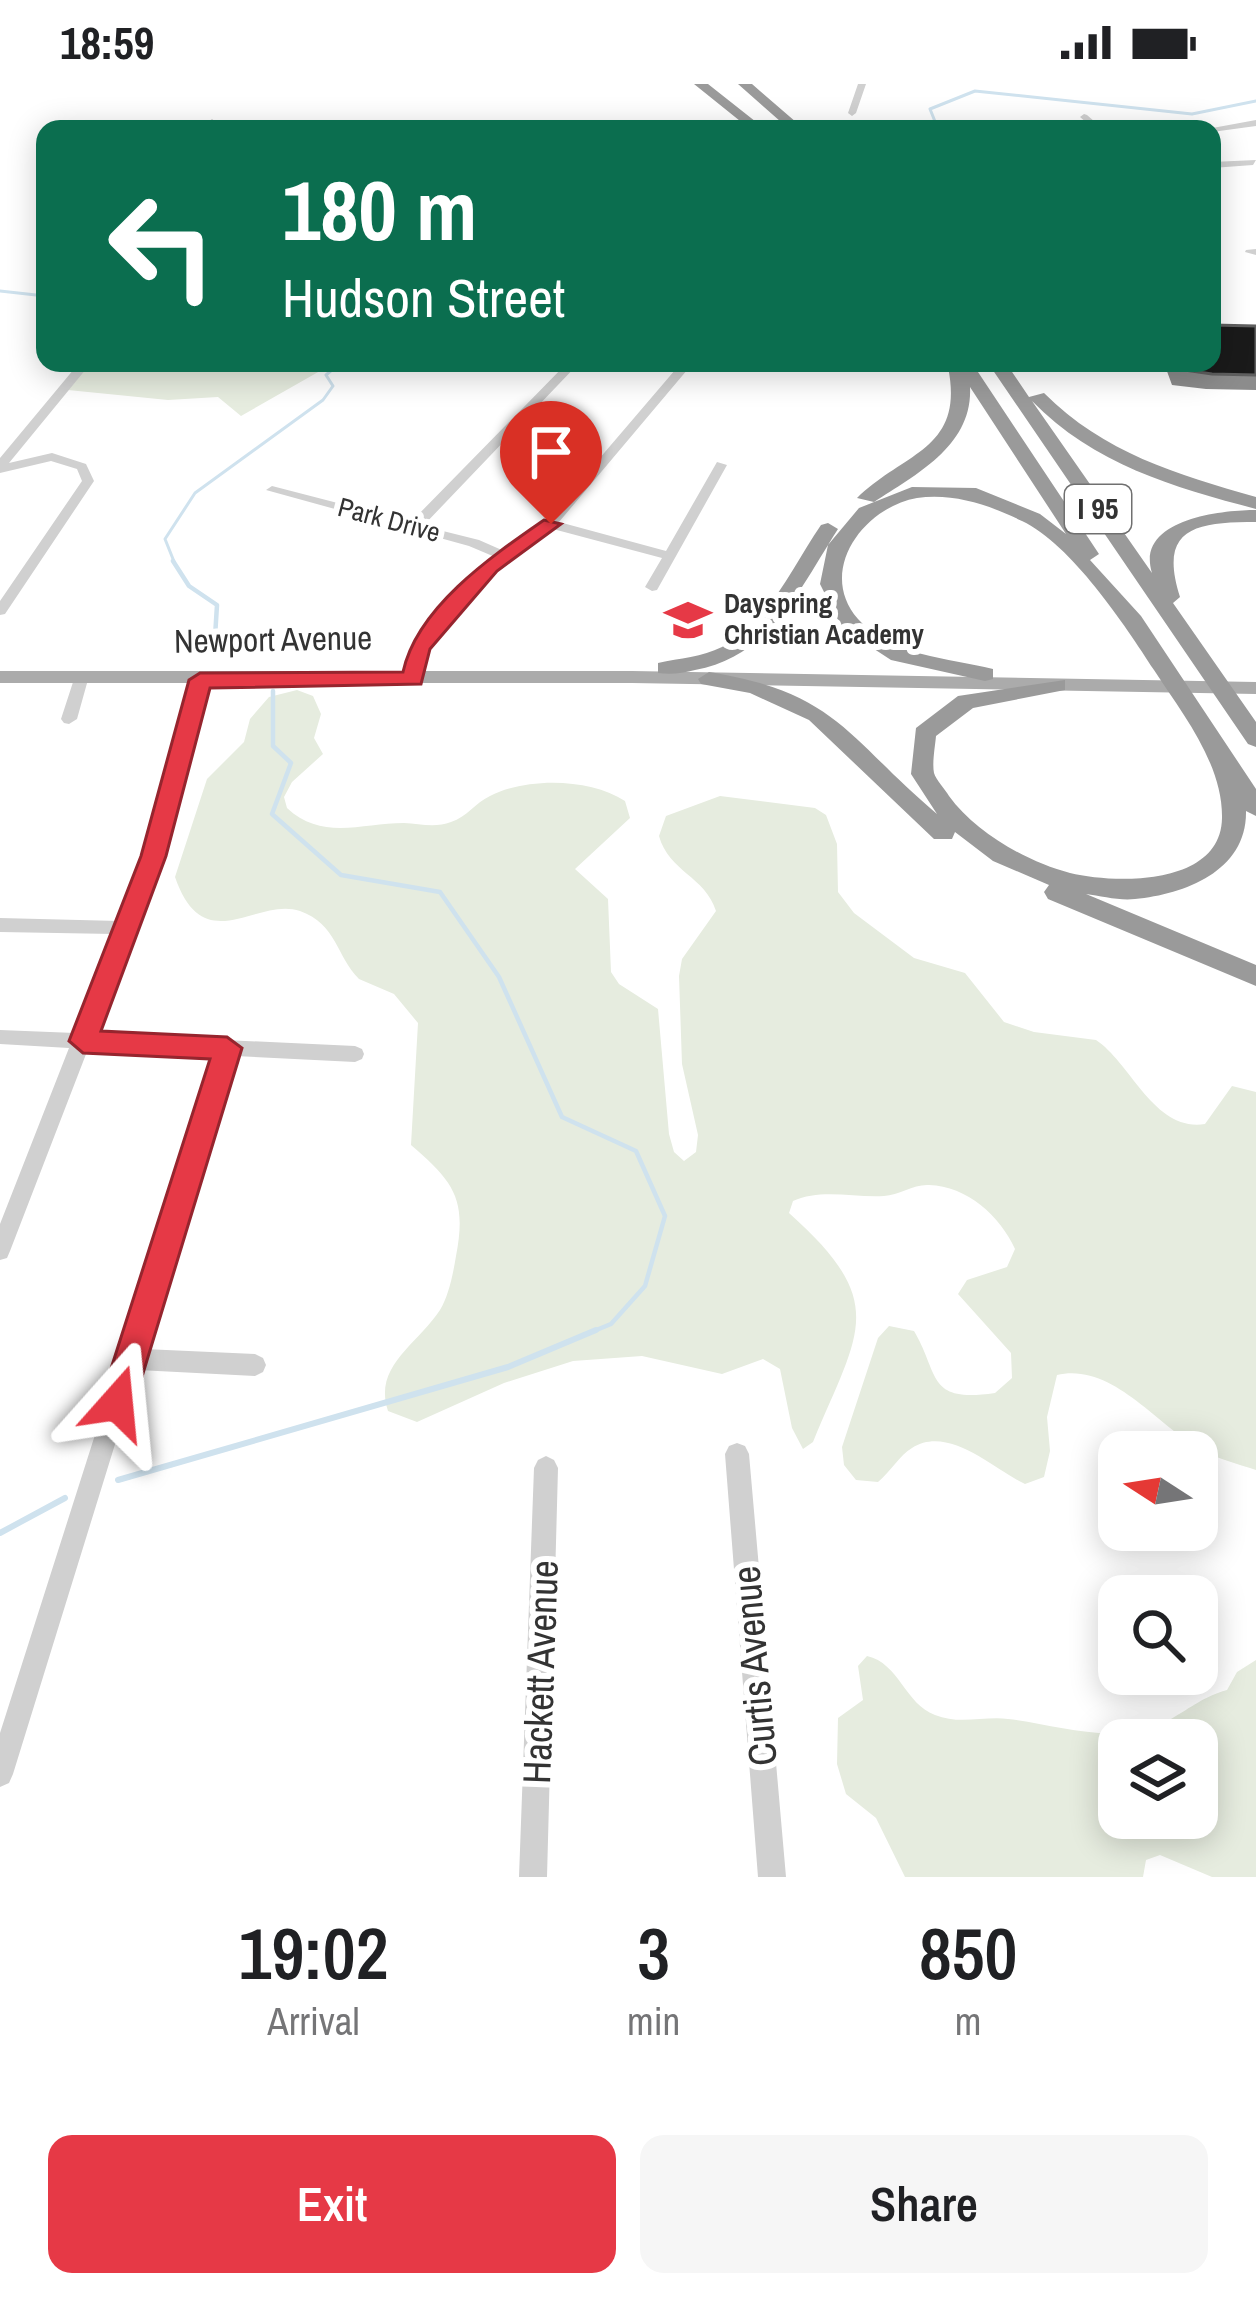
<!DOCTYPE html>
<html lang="en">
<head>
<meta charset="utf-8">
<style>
  :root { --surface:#fff; --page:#f6f6f6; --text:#202124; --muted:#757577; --accent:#e63946 }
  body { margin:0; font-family:"Archivo Narrow",sans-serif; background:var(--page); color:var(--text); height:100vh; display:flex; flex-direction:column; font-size:45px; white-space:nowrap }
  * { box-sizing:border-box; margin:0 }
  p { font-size:39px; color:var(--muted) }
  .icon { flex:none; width:66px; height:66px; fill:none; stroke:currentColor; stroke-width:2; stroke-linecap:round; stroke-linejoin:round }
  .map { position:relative; height:1793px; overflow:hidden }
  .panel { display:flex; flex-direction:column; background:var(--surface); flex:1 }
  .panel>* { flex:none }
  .top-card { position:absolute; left:36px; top:36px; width:1185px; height:252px; border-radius:24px; box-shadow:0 6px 30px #0003; background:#0b6e4f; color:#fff; overflow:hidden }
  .needle { width:78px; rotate:282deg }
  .buttons { position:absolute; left:1098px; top:1347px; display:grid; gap:24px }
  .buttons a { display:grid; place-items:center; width:120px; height:120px; border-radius:24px; background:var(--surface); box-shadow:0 6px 30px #0003; font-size:60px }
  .pin { position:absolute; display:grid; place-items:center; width:102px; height:102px; color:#fff; margin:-123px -51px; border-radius:50% 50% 50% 0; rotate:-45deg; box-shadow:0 0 12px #0007 }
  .pin .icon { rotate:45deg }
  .me { position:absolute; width:132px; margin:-66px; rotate:18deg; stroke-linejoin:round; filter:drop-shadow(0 0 9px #0008) }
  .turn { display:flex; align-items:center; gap:42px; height:252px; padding:0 48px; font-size:54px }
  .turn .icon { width:156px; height:156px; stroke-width:2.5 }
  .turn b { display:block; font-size:84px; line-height:102px }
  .eta { display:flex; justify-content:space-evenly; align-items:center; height:204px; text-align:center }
  .eta b { font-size:72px; font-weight:600; line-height:84px }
  .button { display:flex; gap:24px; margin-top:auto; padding:24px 48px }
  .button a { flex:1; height:138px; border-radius:24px; background:var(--accent); color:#fff; font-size:48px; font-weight:600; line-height:138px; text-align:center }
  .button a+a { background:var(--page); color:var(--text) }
  .status { display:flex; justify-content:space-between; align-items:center; height:84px; padding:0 60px; background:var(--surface); direction:ltr }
  .status svg { height:33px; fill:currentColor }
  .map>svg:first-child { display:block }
  .green { fill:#e6ecdf; fill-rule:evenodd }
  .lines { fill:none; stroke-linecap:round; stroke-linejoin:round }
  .stream-far2 { stroke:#cfe2ee; stroke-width:3 }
  .stream-far1 { stroke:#cfe2ee; stroke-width:4.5 }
  .stream { stroke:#cfe2ee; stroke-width:6 }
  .minor { fill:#d0d0d0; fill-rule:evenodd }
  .major { fill:#ababab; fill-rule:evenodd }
  .highway { fill:#9a9a9a; fill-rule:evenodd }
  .wall { fill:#8c8c8c }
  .building { fill:#1a1a1a; stroke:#5f5f5f; stroke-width:3 }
  .route { fill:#e63946; stroke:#96252e; stroke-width:3 }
  .labels { text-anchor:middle; stroke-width:12; stroke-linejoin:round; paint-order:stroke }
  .far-street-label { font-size:27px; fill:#333; stroke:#fff }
  .far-poi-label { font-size:27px; font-weight:bold; fill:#333; stroke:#fff; text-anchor:start }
  .shield { fill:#fff; stroke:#707070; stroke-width:3 }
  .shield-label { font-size:30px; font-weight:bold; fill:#333 }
  .street-label { font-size:33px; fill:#333; stroke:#fff }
  .near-street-label { font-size:39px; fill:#333; stroke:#fff }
</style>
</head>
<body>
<div class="status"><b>18:59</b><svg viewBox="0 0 49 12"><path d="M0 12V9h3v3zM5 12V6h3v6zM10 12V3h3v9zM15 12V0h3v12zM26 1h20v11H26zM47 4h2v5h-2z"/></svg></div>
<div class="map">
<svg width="1256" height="1793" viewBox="0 0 1256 1793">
  <rect width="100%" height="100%" fill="#fff"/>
  <path class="green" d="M90,279H334L241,332L218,313L168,316L68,306Z
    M297,606L313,612L321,630L314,654L323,670L292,698L284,713L287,724C322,757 362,739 404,739C420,740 436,744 451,738C467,733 475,719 490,712C527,693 590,694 625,717L630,734L575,785L608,815L611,888L619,900L658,925L669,1050L674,1068L684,1077L696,1068L698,1051L682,980L679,892L682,875L716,827C705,792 669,788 659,752L666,732L720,712L815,724L826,731L837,760L838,808L854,829L914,874L965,889L1004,938L1034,948L1096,956C1131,979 1154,1048 1205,1040L1232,1002L1256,1008V1386C1238,1380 1219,1375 1203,1367C1158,1343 1113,1278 1057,1291L1047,1333L1050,1367L1044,1393L1025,1400C996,1387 949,1340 912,1364C900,1371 890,1388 878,1398L856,1396L844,1381L842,1363L878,1254L889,1242L914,1247C940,1291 926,1319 995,1309L1012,1294L1011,1269L958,1210L967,1196L1007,1183L1015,1165C1000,1132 967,1102 929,1101C914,1100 899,1111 884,1112C855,1114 821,1104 793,1117L789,1129C890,1219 859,1247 813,1358L803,1365L792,1344L780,1285L763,1275L722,1290L642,1272L573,1277L504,1299L417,1338L388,1327C373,1282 417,1261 440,1226C449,1211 453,1190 456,1172C467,1115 454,1098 411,1061L418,939L394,910L359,895C336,872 337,840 300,827C257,812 204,877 175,793L207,695L244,658L250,635L269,613Z
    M867,1572C899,1579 905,1620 935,1631C959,1641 984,1632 1008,1635C1060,1641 1118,1664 1171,1635C1192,1623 1203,1613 1227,1606L1237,1588L1256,1576V1793H1212L1160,1771L1146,1776L1143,1793H905L876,1734L846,1710L837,1680L838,1634L863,1616L858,1582ZM1119,1656H1197V1734H1119Z"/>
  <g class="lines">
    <path class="stream-far2" d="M938,45L930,25L975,7L1192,30L1256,17
      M0,207L45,212
      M175,480L165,455L195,409L323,316L333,302L326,291L340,279"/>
    <path class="stream-far1" d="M173,477L189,502L217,521L214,569
      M273,607V662L291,679L272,730L341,791L440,808L499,893L562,1033L636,1067L665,1132L645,1202L611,1240L589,1249"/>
    <path class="stream" d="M118,1396L508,1283L596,1246
      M0,1449L65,1414"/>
    <path class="minor" d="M858,0H866L856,29L852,32L848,29Z
      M1084,30L1087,31L1103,45H1094L1080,33Z
      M212,35L216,38L218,45H210L208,38Z
      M1256,36V42L1212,48V45H1207Z
      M1027,37H1033L1041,45H1032Z
      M1256,76L1253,81L1212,84V78Z
      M1256,165V171L1245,168L1246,166Z
      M79,279H91L9,379L52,369L86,380L94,397L5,530L0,531V517L82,397L77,385L51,377L0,389V374Z
      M567,279H579L423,442L479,456L504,467L546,437L681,279H693L559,438L666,467L717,378L727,381L657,506L652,507L645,503L662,474L553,445L495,486L426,565L418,598H408L406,595L414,561L485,480L495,473L469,462L266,406L272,402L411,438Z
      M82,587L89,592L77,635L69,640L64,639L61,635L75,592Z
      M201,591L208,596L161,772L93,950L355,962L362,965L364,970L362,975L355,978L235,972L144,1265L255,1270L263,1274L266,1281L263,1288L255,1292L138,1286L13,1690L9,1699L0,1703V1649L216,971L88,965L10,1167L7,1174L0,1176V1140L69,964L0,960V946L75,949L114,850L0,848V834L119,837L145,772L194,596Z
      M737,1359L745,1362L749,1370L786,1793H758L725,1370L729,1362Z
      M546,1372L554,1376L558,1384L547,1793H519L534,1384L538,1376Z"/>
    <path class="major" d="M0,587H632L1256,598V610L632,599H0Z"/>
    <path class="highway" d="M694,0H708L765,45H750Z
      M738,0H752L804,45H789Z
      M952,279H972L1099,470L1090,476L1141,532L1256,705V732L1246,727C1247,787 1185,810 1135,815C1120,817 1101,812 1086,810L1256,881V902L1048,815L1044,808L1049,801L993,777L955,748L952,755H934L809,636L750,609L701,600L698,595L709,588C838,609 846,653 937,730L911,690L916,644L958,612L1065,596V606L973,624L936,652C935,663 932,679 934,689C936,696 945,705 949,712C975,748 1027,778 1070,789C1116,800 1221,802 1222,734C1223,680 1182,629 1154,586C1125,541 1071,460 1022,437C989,421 954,409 917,414C864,423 816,487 858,535C890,572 949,574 993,585V595L985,597L891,576L842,544L820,500L828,461L859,424L912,403L976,404L1040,430L1066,450L970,303C973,361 917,390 874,418L857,414C904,368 965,366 948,283Z
      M988,279H1006L1029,313L1044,309C1104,369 1176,390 1256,413V425C1173,403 1093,380 1032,317L1152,489C1135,435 1222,426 1256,426V438C1195,438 1158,444 1180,513L1173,519L1256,638V663L1248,660Z
      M828,439L838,445C800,504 771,572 695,586C683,589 671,591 658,589V579C680,574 702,573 722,563C769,539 792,483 821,441Z"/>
  </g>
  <path class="wall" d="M1256,242V306L1206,305L1172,301L1164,279H1212Z"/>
  <path class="building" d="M1212,241L1256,242V291L1212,290L1177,285L1175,279H1212Z"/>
  <path class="route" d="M544,436L561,440L497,487L430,565L421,600L210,604L166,772L101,947L227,953L242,964L134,1319L129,1331L117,1336L105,1331L100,1319L210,975L83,969L69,957L141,772L189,596L200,589L403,588C417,523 492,472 544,436Z"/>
  <defs>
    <symbol id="school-bare" viewBox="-9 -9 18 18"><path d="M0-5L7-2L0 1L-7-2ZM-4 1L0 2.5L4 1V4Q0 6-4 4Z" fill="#e63946" stroke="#fff" stroke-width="2.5" paint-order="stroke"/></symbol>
  </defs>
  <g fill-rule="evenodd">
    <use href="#school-bare" x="655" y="503" width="66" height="66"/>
  </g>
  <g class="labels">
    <g class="far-street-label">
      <text transform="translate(389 436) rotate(15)" y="9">Park Drive</text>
    </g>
    <g class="far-poi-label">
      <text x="724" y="529">Dayspring<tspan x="724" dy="31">Christian Academy</tspan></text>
    </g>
    <rect class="shield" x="1065" y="401" width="66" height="48" rx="9"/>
    <g class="shield-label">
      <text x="1098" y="435">I 95</text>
    </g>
    <g class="street-label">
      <text transform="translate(273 555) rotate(-1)" y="12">Newport Avenue</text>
    </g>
    <g class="near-street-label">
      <text transform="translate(754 1582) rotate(-95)" y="14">Curtis Avenue</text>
      <text transform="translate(540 1588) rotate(-88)" y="14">Hackett Avenue</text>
    </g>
  </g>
</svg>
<div class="buttons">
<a><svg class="needle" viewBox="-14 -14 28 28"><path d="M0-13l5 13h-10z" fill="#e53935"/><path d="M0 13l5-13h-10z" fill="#757577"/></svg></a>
<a><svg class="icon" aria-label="search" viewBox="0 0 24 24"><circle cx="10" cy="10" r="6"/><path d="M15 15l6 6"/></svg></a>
<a><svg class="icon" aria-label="layers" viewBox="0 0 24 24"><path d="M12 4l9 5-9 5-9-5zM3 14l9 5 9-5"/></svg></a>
</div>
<div class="pin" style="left:551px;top:440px;background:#d93025"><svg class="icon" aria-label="arrive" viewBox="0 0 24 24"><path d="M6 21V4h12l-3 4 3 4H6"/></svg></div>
<svg class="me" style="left:117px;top:1319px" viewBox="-20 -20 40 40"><path d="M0-17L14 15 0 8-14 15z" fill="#e63946" stroke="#fff" stroke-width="4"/></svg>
<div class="top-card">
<div class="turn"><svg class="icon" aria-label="left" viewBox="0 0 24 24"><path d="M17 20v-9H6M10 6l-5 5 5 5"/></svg><div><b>180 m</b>Hudson Street</div></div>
</div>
</div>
<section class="panel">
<div class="eta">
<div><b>19:02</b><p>Arrival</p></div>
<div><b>3</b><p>min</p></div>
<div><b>850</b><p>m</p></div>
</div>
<div class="button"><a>Exit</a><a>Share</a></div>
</section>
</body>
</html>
